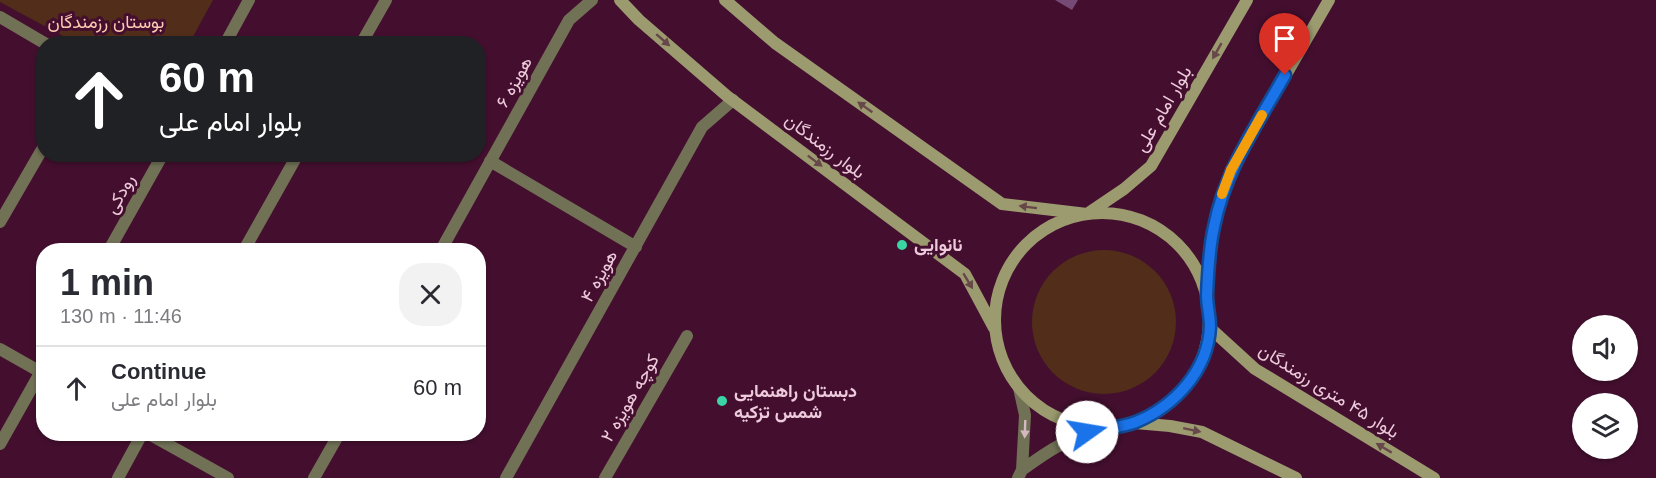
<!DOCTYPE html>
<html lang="en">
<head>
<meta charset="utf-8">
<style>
  :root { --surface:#fff; --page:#f2f2f3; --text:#2b2b33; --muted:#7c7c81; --line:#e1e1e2 }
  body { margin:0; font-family:Helvetica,Vazirmatn,sans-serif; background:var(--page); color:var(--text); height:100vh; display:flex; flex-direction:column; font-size:22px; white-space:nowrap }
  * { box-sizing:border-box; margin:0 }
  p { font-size:20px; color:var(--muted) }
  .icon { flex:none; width:33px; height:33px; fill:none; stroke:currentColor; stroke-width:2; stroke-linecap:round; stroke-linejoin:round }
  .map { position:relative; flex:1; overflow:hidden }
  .panel { position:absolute; left:36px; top:243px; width:450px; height:198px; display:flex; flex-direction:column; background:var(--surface); border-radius:24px; box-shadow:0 2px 4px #0004 }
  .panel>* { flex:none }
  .banner { position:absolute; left:36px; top:36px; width:450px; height:126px; border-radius:24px; box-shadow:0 2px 4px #0004; background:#202124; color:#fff; overflow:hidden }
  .controls { position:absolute; left:1572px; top:315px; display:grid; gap:12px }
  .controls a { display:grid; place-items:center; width:66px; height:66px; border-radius:50%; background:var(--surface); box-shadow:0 2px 4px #0004; font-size:30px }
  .pin { position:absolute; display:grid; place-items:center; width:51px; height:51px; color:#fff; margin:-62px -26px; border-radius:50% 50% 50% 0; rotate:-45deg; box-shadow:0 0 6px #0007 }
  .pin .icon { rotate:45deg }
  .me { position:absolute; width:66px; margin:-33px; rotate:77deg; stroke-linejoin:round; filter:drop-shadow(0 0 4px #0008) }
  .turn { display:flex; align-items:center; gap:21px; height:126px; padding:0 24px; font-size:27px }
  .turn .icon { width:78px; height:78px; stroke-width:2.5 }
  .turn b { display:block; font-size:42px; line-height:51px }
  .round { display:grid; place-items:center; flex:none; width:63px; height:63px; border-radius:24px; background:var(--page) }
  .summary { display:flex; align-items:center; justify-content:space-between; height:102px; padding:0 24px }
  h1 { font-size:36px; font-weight:800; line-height:45px }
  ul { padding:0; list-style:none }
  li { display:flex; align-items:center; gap:18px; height:84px; padding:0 24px; border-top:2px solid var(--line) }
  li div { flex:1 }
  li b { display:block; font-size:22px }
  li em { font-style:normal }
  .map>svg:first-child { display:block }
  .green { fill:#522d1a }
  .building { fill:#754a74 }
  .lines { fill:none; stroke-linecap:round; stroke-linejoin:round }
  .minor { stroke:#717156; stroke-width:12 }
  .tertiary { stroke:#717156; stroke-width:12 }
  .secondary { stroke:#9b9b6f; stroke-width:12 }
  .oneway { fill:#674749 }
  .oneway2 { fill:#d5b9c1 }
  .route-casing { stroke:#114b97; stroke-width:15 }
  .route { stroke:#1a73e8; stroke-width:10 }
  .slow { stroke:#f59e0b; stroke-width:10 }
  .poi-dot { fill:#3bd4a4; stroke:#440f2f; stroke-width:2 }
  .labels { text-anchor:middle; stroke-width:6; stroke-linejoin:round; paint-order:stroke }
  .park-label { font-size:18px; fill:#fdc9b0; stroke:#440f2f }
  .street-label { font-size:18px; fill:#eecbdc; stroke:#440f2f }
  .poi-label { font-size:18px; font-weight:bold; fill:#eecbdc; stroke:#440f2f; text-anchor:start }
</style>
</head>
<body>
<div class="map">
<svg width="1656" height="478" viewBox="0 0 1656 478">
  <rect width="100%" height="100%" fill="#440f2f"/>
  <path class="green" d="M0,0H213L189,44L76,43L0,2Z
    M1032 322a72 72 0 1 1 144 0a72 72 0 1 1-144 0Z"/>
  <path class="building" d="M1055,0H1078L1072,10Z"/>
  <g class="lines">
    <path class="minor" d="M0,17L46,44
      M225,44L249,0
      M361,44L386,0
      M490,161L636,247
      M0,222L44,146
      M109,250L163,154
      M244,250L298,154
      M441,250L569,20L592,0
      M0,349L44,374
      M149,434L228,478
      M0,444L44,366
      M118,478L142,434
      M314,478L339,434
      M506,478L702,127L733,100
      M605,478L687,336"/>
    <path class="tertiary" d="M1022,470C1052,448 1067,439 1102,428
      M1018,478L1022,470L1025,415L1019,388"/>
    <path class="secondary" d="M620,0L639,20L727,96L965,274L994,328
      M725,0L775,43L1002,204L1087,214L1124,189L1151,166L1247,0
      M995 320a107 107 0 1 1 214 0a107 107 0 1 1-214 0Z
      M1207,292L1213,229L1220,202L1231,170L1329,0
      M1210,328L1255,369L1434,478
      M1135,423L1170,426L1202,432L1296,478"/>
  </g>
  <defs><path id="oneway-solid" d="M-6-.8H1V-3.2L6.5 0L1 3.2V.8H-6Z" transform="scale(1.5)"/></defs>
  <g class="oneway">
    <use href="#oneway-solid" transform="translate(663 40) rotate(41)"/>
    <use href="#oneway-solid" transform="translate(1217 51) rotate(120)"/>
    <use href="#oneway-solid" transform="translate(865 107) rotate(-145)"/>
    <use href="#oneway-solid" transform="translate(815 161) rotate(37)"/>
    <use href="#oneway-solid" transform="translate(1028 207) rotate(-173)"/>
    <use href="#oneway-solid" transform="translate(968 281) rotate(59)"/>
    <use href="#oneway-solid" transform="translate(1192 430) rotate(12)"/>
    <use href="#oneway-solid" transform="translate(1384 448) rotate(-149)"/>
  </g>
  <use class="oneway2" href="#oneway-solid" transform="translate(1025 429) rotate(92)"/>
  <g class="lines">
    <defs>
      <path id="route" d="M1087,432C1103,428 1121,428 1136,422C1175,406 1208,370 1210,327C1210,316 1207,305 1207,295C1208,273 1209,248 1214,227C1225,170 1257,125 1285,75"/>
    </defs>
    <use href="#route" class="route-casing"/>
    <use href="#route" class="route"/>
    <path class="slow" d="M1222,194L1231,170L1262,115"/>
  </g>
  <g class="poi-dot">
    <circle cx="902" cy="245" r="6"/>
    <circle cx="722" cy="401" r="6"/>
  </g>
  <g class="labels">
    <g class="park-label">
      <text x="106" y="28">بوستان رزمندگان</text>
    </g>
    <g class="street-label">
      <text transform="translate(514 82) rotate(-61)" y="6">هویزه ۶</text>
      <text transform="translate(1163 109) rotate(-60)" y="6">بلوار امام على</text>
      <text transform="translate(825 146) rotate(37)" y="6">بلوار رزمندگان</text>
      <text transform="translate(120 194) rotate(-61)" y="6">رودکی</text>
      <text transform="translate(599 276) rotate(-61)" y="6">هویزه ۴</text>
      <text transform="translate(1329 391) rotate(32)" y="6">بلوار ۴۵ متری رزمندگان</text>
      <text transform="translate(630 398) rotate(-60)" y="6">کوچه هویزه ۲</text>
    </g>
    <g class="poi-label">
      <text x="914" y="251">نانوایی</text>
      <text x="734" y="397">دبستان راهنمایی<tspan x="734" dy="21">شمس تزکیه</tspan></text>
    </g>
  </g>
</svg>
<div class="controls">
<a><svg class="icon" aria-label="sound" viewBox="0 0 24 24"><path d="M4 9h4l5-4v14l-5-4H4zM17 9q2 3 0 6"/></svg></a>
<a><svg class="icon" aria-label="layers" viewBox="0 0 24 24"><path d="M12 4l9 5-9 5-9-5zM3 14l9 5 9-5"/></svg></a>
</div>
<div class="pin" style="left:1285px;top:75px;background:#d93025"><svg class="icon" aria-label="arrive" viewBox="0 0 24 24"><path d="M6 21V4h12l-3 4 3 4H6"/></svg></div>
<svg class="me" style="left:1087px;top:432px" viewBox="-20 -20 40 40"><circle r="19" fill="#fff"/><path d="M0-13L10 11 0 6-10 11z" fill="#1a73e8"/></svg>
<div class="banner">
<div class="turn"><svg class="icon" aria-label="ahead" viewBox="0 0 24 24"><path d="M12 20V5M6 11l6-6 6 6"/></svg><div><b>60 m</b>بلوار امام على</div></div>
</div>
<section class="panel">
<div class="summary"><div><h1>1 min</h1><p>130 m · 11:46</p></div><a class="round"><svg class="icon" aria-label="close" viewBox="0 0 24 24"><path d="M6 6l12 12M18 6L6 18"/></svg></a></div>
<ul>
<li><svg class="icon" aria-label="ahead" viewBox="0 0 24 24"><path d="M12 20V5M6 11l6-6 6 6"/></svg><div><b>Continue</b><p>بلوار امام على</p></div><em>60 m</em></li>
</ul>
</section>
</div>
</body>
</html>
